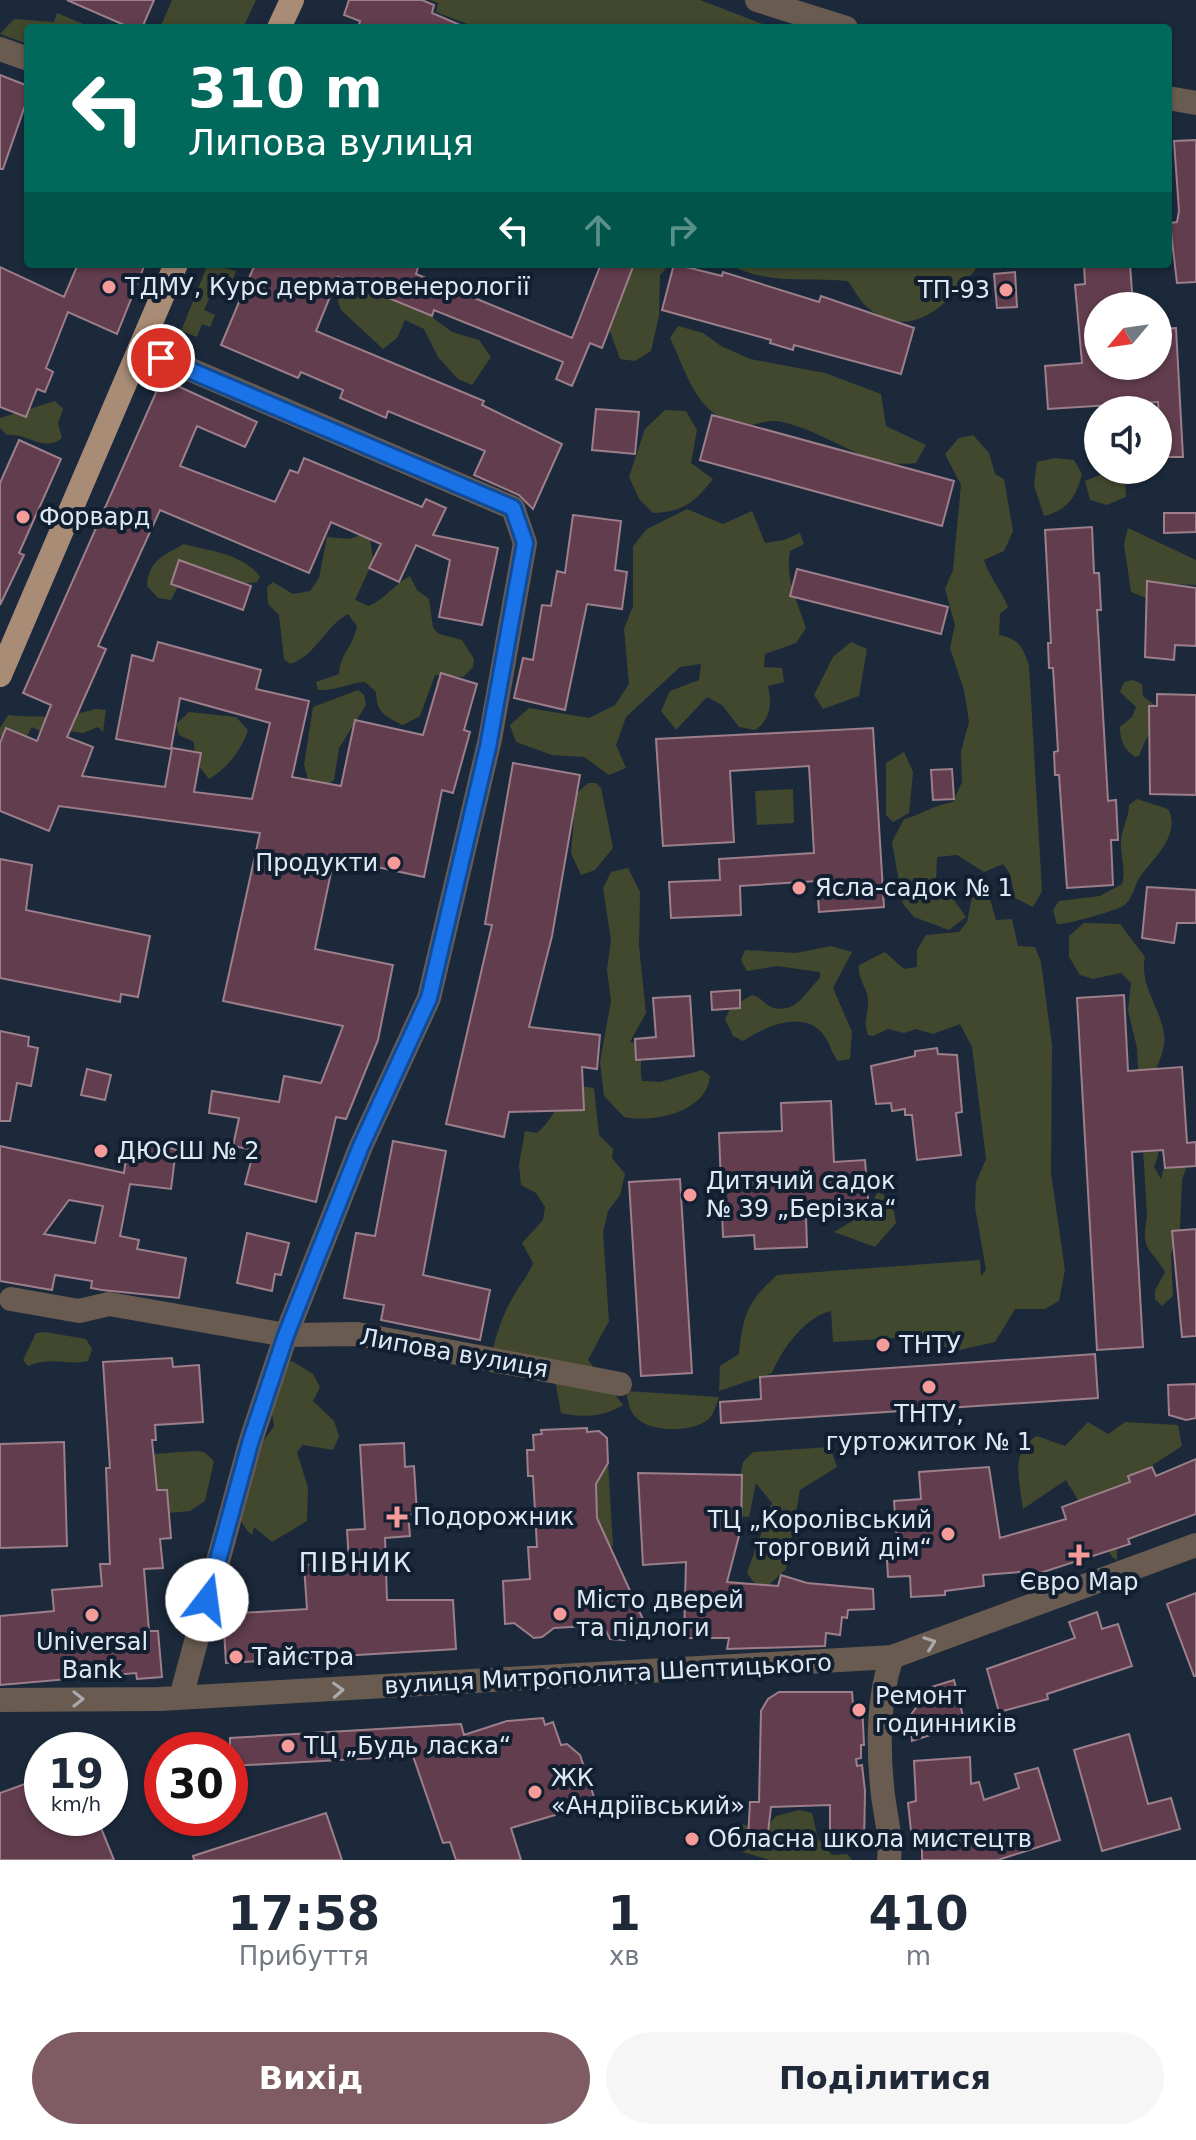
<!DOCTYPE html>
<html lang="uk">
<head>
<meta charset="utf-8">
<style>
  :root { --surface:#fff; --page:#f6f6f7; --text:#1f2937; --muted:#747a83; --accent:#7f5c63 }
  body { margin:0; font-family:"DejaVu Sans",sans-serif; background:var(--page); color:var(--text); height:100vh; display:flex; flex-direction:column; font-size:30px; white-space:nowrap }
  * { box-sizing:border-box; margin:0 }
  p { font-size:26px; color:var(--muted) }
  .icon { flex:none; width:44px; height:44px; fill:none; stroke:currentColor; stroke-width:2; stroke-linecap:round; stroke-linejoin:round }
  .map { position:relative; height:1860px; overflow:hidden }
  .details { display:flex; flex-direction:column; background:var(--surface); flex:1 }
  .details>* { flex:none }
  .top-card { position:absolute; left:24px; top:24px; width:1148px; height:244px; border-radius:8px; box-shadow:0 2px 6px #0004; background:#00695c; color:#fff; overflow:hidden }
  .needle { width:52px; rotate:241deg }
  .tools { position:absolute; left:1084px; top:292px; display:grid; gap:16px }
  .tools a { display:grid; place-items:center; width:88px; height:88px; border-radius:50%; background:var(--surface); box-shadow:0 2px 6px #0004; font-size:40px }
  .speed { position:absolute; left:24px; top:1732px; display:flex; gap:16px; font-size:40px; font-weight:700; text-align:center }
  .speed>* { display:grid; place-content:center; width:104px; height:104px; border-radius:50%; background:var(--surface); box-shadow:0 2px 6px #0004; line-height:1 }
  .speed small { font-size:20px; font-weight:400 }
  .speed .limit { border:12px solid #d22; background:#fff; color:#111 }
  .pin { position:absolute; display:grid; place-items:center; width:68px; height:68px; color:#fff; margin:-34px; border:4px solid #fff; border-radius:50%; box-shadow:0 2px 8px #0007 }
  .me { position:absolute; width:88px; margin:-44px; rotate:15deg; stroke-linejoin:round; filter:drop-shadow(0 0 6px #0008) }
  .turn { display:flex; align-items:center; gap:28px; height:168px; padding:0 32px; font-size:36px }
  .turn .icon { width:104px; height:104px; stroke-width:2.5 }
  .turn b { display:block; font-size:56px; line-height:68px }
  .lanes { display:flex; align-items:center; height:76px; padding:0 32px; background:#0003; justify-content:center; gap:40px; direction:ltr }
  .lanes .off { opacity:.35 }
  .eta { display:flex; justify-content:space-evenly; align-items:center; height:136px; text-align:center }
  .eta b { font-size:48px; font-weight:700; line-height:56px }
  .cta { display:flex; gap:16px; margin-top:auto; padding:16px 32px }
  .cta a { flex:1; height:92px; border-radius:48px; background:var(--accent); color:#fff; font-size:32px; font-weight:700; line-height:92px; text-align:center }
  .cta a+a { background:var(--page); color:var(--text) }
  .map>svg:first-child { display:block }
  .green { fill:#42482e }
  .building { fill:#613d4d; stroke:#9c7f8b; stroke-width:2; fill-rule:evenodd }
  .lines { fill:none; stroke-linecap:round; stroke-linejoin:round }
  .minor { stroke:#695b50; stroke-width:24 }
  .major { stroke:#a98c76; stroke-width:24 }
  .oneway { stroke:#aaa9ab }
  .route-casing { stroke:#114b97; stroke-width:20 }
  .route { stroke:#1a73e8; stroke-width:14 }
  .poi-dot { fill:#f59b99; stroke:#111f31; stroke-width:3 }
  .labels { text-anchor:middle; stroke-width:8; stroke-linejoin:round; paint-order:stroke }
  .poi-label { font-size:24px; fill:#dfe9f5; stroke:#111f31; text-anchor:start }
  .street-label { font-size:24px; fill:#dfe9f5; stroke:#111f31 }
  .neighbourhood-label { font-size:26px; letter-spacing:2px; fill:#dfe9f5; stroke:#111f31 }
</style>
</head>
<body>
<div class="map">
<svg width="1196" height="1860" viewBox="0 0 1196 1860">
  <rect width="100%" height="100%" fill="#1b293b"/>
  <path class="green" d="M172,0H256L243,28H160Z
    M430,0H700L773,28H478L436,12L438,3Z
    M57,13L93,28H28V44L0,34L14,19L54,22Z
    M208,264L236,271L226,297L212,292L204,310L215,315L210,327L202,324L197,337L181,331Z
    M633,264H670L660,275L659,316L651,351L635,361L620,359L607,323Z
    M729,264H969L976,269C949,302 911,345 867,307C859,300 854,289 848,281C809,277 765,285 729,264Z
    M347,284L425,312L452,332L479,340L491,357L472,385L458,379L438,357L424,329L405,320L397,338L383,349L341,310L336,295Z
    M678,326L703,333L721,346L750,359L825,373L881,394L886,426L926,445L916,463C865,470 830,432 782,422C757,416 750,438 718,416C691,398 684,366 670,338Z
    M55,401L63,409L58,423L62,438C44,453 28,433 7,435L0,428V418Z
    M665,410L686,411L697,430L691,463L713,479C694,503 683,512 653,513L639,499L629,477L645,429Z
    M973,435L989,453L995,474L1004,479L1013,531L1004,551L984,560C990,579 1001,589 1008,607L1000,614L999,635C1019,639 1022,646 1029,665L1042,891L1033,907L1015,898L1010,874L1003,864L984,872L957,855L937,857L936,883L946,889L966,917L949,930L914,917L903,904L892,842L904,819C923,814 931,806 953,802L962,782L961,751L969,722L964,690L950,648L955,625L945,589L953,570L961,485L945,454L959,438Z
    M1055,458L1074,460L1082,474C1076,497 1068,510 1044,516L1034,485L1037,462Z
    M1105,473L1125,477L1126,497L1107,505L1090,500L1085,481Z
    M687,509L723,524L752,511L765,543L784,540L800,533L804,544L790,551C785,581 797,600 806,628L796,643L765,654L764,667L782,668L784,682L768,686C772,704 771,719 755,730L739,727L722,705L707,697L676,730L661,711L670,691L699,680L701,664L680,667L626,717L616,745L626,768L609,775L584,757L552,755L516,742L510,725L529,708L589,718L615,705L629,684L624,629L633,606V546L647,529Z
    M1128,528L1196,560V585L1166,584L1151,600L1131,592L1124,544Z
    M365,533L370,537L373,561L355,600L369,606C382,601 395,584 410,576L417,590L429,599L433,628L439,634L462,640L474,659L473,667L463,677L435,675L420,716L403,725C384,716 377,713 376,692L365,682C348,683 336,691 318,690L316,682L339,674C340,654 354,645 357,626L348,614C324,627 316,656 290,664L284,659L279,615L268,604L267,587L273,582L293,594L310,591L319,578L327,537L350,539Z
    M184,544C210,551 244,554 260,577L257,582L233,585L184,575L171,600L158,598L147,586C148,561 164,555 184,544Z
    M851,642L867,649L859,696L823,709L814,695L833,657Z
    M1133,680L1142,684L1143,696L1155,705L1184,701L1146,739L1139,756L1135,757C1124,749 1120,741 1120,727L1132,717L1136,707L1120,692L1124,682Z
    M358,690L364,695L366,705L339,748L334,780L324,787L308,780L304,765L313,707Z
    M96,709L106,710L103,732L98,727L83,733L59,730L50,736L32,727L24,741L7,744L0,737V728L8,715C35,718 70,717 96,709Z
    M189,712L236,717L248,730C242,749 227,769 209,779L195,761L194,742L179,735L176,724Z
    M904,752L913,772L909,813L893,822L886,815V763Z
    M588,783H596L601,788L613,848L595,870L581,875L571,853L576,794Z
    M793,789L794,823L757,825L755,791Z
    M1137,799L1168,809C1181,833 1156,856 1142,874C1134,884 1134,899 1123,906C1115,911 1066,925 1057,924L1053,910L1059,901L1100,896L1122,884C1126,870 1121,858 1121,844C1120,831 1129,819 1129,805Z
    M628,868L640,892L639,946L646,1013L630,1042L640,1044C643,1057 639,1067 642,1081L660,1082L702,1070L710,1076C707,1113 652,1123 624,1117L604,1096L600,1062L611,1001L607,970L611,940L603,888L611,872Z
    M972,897L990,899L996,920L1012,919L1018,946L1035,947L1041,962L1052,1045L1051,1173L1065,1270L1059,1301L1045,1309H1015L995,1342L955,1351L943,1346V1335L833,1342L831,1311C806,1316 781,1350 772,1373L719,1391L720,1366L739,1354C743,1315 747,1302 777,1275L980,1260L981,1276L986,1270L975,1207L976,1182L986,1159L972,1047L960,1024L933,1034L916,1029L904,1033L888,1029L873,1036L868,1035C863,1021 868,1016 868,1003C869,989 857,980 859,965L885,952L904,969L917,967V950L926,935L959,932L967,922Z
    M1084,923L1120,924L1145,957C1139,986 1160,1006 1164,1034C1167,1052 1154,1066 1154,1081C1153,1112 1167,1138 1154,1167L1161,1179L1166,1160L1178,1156L1186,1169L1182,1180L1180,1228L1171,1254L1173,1296L1162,1306L1155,1299V1290L1165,1272C1149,1245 1141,1253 1147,1216L1137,1048L1128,1010L1131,983L1121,973L1093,979L1080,975L1069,957V936Z
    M831,946L852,952L833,988L852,1032L850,1059L838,1061C831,1053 830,1042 823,1034C803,1009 764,1027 743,1041L733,1036L725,1019L731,1007L752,995C761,997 766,1006 774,1008C798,1013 806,991 820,978V972L777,966L747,971L741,960L745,950L796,953Z
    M572,1085L594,1088L599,1135L613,1149L612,1158L625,1174L620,1195L608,1211L603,1232L609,1321L588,1360L623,1405C603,1417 583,1418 561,1413L552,1363L507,1375L489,1372C492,1347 500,1319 513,1297C519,1285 528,1277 533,1263L522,1243L543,1220L545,1207L536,1193L521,1185L519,1165L525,1131L537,1133C554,1119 558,1101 572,1085Z
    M877,1193L883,1194L894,1212L896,1223L875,1247L834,1232L869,1211Z
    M45,1332L86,1339L92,1349L88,1361C64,1366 55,1356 28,1366L23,1360L36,1333Z
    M292,1361L313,1374L320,1387L313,1401L334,1421L339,1436L333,1450L303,1445L297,1452L308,1488L307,1521L272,1542L254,1527L252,1535C238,1525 233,1496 238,1481C244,1462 264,1442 274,1426C269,1397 265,1378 292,1361Z
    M626,1391L719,1397C717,1402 715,1410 712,1415C700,1433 654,1433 639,1420C629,1413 629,1403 626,1391Z
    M1088,1422L1108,1434L1125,1422L1178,1425L1182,1446L1131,1479L1130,1524L1117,1548V1560L1112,1557L1066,1480L1023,1509C1020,1482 1009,1452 1037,1436L1065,1446Z
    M830,1447L837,1467L800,1490L786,1569L769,1585L755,1584L747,1573L772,1503L756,1483L749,1517L732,1516L743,1462L753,1452Z
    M195,1451L204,1452L214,1461L205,1501L190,1511L169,1513L157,1490L154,1454Z
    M608,1463L613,1546H609L603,1531H598L595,1478Z
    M799,1810L812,1813L818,1839L832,1855L847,1854L852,1860H770L743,1852L742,1824L763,1832L776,1816Z"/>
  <path class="building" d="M67,0H154L142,28H131Z
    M349,0H422L434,5L432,13L467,28H358L360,21L344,15Z
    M0,75L28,86V97L3,169H0Z
    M1196,140V282L1177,283L1170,223L1177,222L1179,211L1174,141Z
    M78,264H145L117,334L68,312L46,368L53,372L45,392L37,389L26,417L0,407V267L64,297Z
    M255,264H419L416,274L572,338L601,264H634L602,348L590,343L572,386L556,379L563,362L434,310L432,316L338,277L316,331L484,401L482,405L562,444L533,509L519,495L474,475L485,451L388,411L386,418L340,398L343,390L301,372L298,378L221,345Z
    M674,264L722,276L723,272L819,302L821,296L914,328L901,374L794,345L793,350L770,343L771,340L662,310Z
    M1084,264H1130L1133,306H1098V366H1158V329L1176,328L1183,457H1161L1158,402L1048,409L1045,366L1082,363L1075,285L1085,284Z
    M1015,272L1017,307L997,308L994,274Z
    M162,379L257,422L245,447L197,426L180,466L275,502L290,470L298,473L304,458L422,507L426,499L446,508L433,535L498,548L482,625L439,617L450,560L416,545L399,582L369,568L381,544L331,522L309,573L160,510L98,646L106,649L67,737L93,747L82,776L165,787L172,748L201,753L194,792L252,799L270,723L180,698L171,749L116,739L132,655L153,661L158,642L261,670L256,689L309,701L292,777L341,786L355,720L423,735L441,673L477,684L464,730L470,732L453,793L442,790L424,877L334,858L315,949L393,965L378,1040L346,1119L336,1117L316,1202L245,1184L254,1150L233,1146L239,1118L209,1113L212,1091L279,1102L284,1076L321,1083L343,1026L223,1001L260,833L59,806L49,831L0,811V743L6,728L37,741L51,705L23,693Z
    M596,409L639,412L635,454L592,450Z
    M712,415L954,481L942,526L700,460Z
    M19,440L61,459L19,553L24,555L0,605V483Z
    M1164,513H1196V532L1164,533Z
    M573,515L621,521L615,570L627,572L622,609L587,604L565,710L514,698L523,658L533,660L542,605L551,606L557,571L565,573Z
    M1092,527L1094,573H1099L1101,610H1097L1108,801L1116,800L1118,840H1111L1113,885L1067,888L1059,775H1055L1054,752L1058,751L1053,668H1049L1048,643H1051L1045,530Z
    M179,560L251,586L243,610L171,584Z
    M797,569L948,607L941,634L790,596Z
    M1147,581L1196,588V646L1175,645L1174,660L1145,657Z
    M1157,694L1196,695V795L1150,794L1149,706H1157Z
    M873,728L884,907L819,912L817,881L740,886L741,915L671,918L669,882L720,880L719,859L814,853L809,766L730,771L734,842L663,846L656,739Z
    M513,763L580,775L552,936L529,1027L600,1035L597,1069L582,1067L584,1110L509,1112L504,1137L446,1124L492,925L485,924Z
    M952,769L954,799L933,800L931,770Z
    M0,859L32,865L26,910L150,936L138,997L121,994L120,1002L0,978Z
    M1147,887L1196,890V923H1177L1174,943L1142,938Z
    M740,990V1008L712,1010L711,992Z
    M1124,995L1128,1071L1182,1067L1187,1143L1196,1142V1166L1165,1168L1163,1150L1132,1152L1143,1347L1097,1350L1077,998Z
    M690,996L694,1056L636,1060L635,1039L656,1037L653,998Z
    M0,1031L29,1037L28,1046L38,1048L31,1086L17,1083L10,1121H0Z
    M937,1048L938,1054L957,1055L962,1112L956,1113L961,1155L917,1160L912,1115H905V1109L892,1111L891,1103L876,1104L871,1066L915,1056V1051Z
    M87,1069L111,1075L105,1100L81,1095Z
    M831,1101L834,1162L865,1160L869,1211L806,1216L807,1247L755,1249L754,1235L723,1237L719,1133L782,1131L781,1103Z
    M393,1141L446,1151L423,1275L490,1290L480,1340L381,1320L384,1305L344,1298L356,1233L375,1236Z
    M128,1143L176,1149L171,1189L130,1184L120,1236L139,1240L137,1249L186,1258L179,1298L102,1290L91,1288L92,1281L55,1275L52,1290L0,1281V1146L124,1173ZM69,1200L103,1206L95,1243L44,1234Z
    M680,1179L692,1373L641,1376L629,1182Z
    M1196,1229V1336L1182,1337L1172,1231Z
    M247,1233L289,1243L281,1275L275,1274L272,1291L237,1283Z
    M1095,1354L1098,1398L721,1423L720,1402L761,1399L760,1377Z
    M172,1358L173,1367L199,1365L203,1422L155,1425L156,1440H152L157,1490H167L171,1538L160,1539L163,1568L144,1569L149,1631H158L162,1677L137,1679L136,1673L0,1685V1616L54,1611L52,1590L102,1586L100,1564H110L106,1468H110L103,1362Z
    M1196,1384V1418L1186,1420L1169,1415L1168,1385Z
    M587,1428V1432L599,1431L607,1438L608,1463L596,1484L597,1518L646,1626H641V1632L624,1640L610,1639L604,1627L589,1626L554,1628L542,1637L534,1638L514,1623L505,1624L503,1581L530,1579L528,1547H537L533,1476H528L527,1450H534L533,1435L542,1434L541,1430Z
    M64,1442L67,1546L0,1548V1444Z
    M404,1443L405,1467L414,1466L417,1514H408L410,1536L385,1538L387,1600H453L456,1649L226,1663L223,1614L307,1609L304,1565L349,1562L347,1530L365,1529L360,1445Z
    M1196,1459V1514L1128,1539L1130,1544L1034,1575L1033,1571L983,1575L984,1586L945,1591V1595L911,1597L910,1576L888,1577L886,1542L897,1541L894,1501L921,1499L919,1472L989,1467L1000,1538L1066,1519L1062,1507L1130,1482L1128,1476L1152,1467L1156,1476Z
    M638,1473L742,1475L741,1528L727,1582L778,1586L781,1575L807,1583L873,1589L874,1609L848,1610L847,1618L842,1617L840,1635L826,1633L825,1646L727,1649L729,1638H684L686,1562L643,1565Z
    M1196,1593V1676H1194L1167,1604Z
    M1097,1612L1102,1629L1118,1624L1132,1666L1047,1694L1048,1699L999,1712L987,1669L1075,1638L1069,1622Z
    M954,1680L965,1724L912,1741L910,1716L931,1687Z
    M779,1692H852L853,1704L862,1703L864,1745H861V1758L856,1759L857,1766L862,1765L865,1791L864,1844H830V1805L771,1807L767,1841L748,1839L750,1802H759L761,1711L768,1699Z
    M543,1718L545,1725L553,1722L561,1745L567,1744L580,1755L596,1803L511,1828L521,1860H456L450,1842L443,1843L413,1756L230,1766V1738L461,1724L464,1735L507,1721Z
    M1129,1734L1148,1804L1171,1798L1180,1829L1102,1851L1074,1750Z
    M970,1757L971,1784L979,1782L984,1800L1019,1788L1015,1774L1038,1768L1060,1840L998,1860H922V1846L913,1849L908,1803L916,1801L914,1761Z
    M33,1781L35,1787L42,1785V1818H97L114,1860H0V1793Z
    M326,1813L342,1860H194L193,1856Z"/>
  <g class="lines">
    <path class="minor" d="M757,0L846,28
      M0,49L28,59
      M1168,98L1196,103
      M140,348L513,508L525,543L490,739L429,998L361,1146L286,1335L251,1440L181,1697
      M11,1299L79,1311L109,1304L286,1335L357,1334L620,1384
      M0,1700L159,1699L892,1657L1196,1545
      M889,1860C892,1834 884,1812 882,1786C878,1744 878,1697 892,1657"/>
    <path class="major" d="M279,28L292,0
      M0,675L176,264"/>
  </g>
  <defs><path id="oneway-chevron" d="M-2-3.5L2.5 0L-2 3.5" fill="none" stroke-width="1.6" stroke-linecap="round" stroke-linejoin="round" transform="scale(2)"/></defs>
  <g class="oneway">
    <use href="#oneway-chevron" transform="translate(930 1643) rotate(-20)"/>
    <use href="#oneway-chevron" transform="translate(338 1690) rotate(-3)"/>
    <use href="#oneway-chevron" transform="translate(78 1699)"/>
  </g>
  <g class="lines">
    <defs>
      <path id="route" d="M161,358L513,508L525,543L488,747L429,998L361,1146L286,1335L251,1440L207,1600"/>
    </defs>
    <use href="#route" class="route-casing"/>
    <use href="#route" class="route"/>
  </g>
  <g class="poi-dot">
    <circle cx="109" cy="287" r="8"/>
    <circle cx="1006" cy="290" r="8"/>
    <circle cx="23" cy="517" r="8"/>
    <circle cx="394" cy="863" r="8"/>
    <circle cx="799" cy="888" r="8"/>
    <circle cx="101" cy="1151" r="8"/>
    <circle cx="690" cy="1195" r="8"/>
    <circle cx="883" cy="1345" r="8"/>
    <circle cx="929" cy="1387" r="8"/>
    <path d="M393 1505h8v8h8v8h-8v8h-8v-8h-8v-8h8z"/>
    <circle cx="948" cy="1534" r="8"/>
    <path d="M1075 1543h8v8h8v8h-8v8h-8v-8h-8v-8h8z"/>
    <circle cx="560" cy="1614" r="8"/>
    <circle cx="92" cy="1615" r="8"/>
    <circle cx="236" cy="1657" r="8"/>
    <circle cx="859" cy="1710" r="8"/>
    <circle cx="288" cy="1746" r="8"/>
    <circle cx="535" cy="1792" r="8"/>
    <circle cx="692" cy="1839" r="8"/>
  </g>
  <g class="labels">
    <g class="poi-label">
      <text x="125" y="295">ТДМУ, Курс дерматовенерології</text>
      <text x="990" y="298" text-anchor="end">ТП-93</text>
      <text x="39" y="525">Форвард</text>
      <text x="378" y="871" text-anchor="end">Продукти</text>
      <text x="815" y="896">Ясла-садок № 1</text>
      <text x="117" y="1159">ДЮСШ № 2</text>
      <text x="706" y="1189">Дитячий садок<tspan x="706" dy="28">№ 39 „Берізка“</tspan></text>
      <text x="899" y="1353">ТНТУ</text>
      <text x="929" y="1422" text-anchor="middle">ТНТУ,<tspan x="929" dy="28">гуртожиток № 1</tspan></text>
      <text x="413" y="1525">Подорожник</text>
      <text x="932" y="1528" text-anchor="end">ТЦ „Королівський<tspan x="932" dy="28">торговий дім“</tspan></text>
      <text x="1079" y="1590" text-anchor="middle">Євро Мар</text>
      <text x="576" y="1608">Місто дверей<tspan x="576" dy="28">та підлоги</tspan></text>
      <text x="92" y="1650" text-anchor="middle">Universal<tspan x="92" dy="28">Bank</tspan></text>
      <text x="252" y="1665">Тайстра</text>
      <text x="875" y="1704">Ремонт<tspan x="875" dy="28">годинників</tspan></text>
      <text x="304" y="1754">ТЦ „Будь ласка“</text>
      <text x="551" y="1786">ЖК<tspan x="551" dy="28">«Андріївський»</tspan></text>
      <text x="708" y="1847">Обласна школа мистецтв</text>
    </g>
    <g class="street-label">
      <text transform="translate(454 1353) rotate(10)" y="8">Липова вулиця</text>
      <text transform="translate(608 1674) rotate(-3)" y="8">вулиця Митрополита Шептицького</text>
    </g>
    <g class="neighbourhood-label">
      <text x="356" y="1572">ПІВНИК</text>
    </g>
  </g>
</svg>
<div class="tools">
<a><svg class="needle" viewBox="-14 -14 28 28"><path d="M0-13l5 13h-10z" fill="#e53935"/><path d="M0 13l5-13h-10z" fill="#747a83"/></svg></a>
<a><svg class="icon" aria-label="sound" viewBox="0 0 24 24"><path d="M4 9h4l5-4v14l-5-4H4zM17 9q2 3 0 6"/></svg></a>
</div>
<div class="speed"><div>19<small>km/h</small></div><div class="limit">30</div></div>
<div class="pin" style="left:161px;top:358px;background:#d93025"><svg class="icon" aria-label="arrive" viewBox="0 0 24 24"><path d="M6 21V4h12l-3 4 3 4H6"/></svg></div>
<svg class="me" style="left:207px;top:1600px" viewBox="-20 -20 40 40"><circle r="19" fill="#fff"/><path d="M0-13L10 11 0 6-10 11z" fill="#1a73e8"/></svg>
<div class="top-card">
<div class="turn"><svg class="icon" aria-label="left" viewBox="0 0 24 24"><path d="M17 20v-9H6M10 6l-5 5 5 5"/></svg><div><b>310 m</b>Липова вулиця</div></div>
<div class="lanes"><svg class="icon" aria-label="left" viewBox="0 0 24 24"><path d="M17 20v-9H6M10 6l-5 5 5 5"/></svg><svg class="icon off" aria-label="ahead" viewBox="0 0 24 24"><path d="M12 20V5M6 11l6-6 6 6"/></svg><svg class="icon off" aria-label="right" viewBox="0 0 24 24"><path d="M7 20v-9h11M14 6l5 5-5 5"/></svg></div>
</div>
</div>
<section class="details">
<div class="eta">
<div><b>17:58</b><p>Прибуття</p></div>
<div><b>1</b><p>хв</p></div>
<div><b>410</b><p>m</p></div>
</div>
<div class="cta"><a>Вихід</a><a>Поділитися</a></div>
</section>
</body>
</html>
